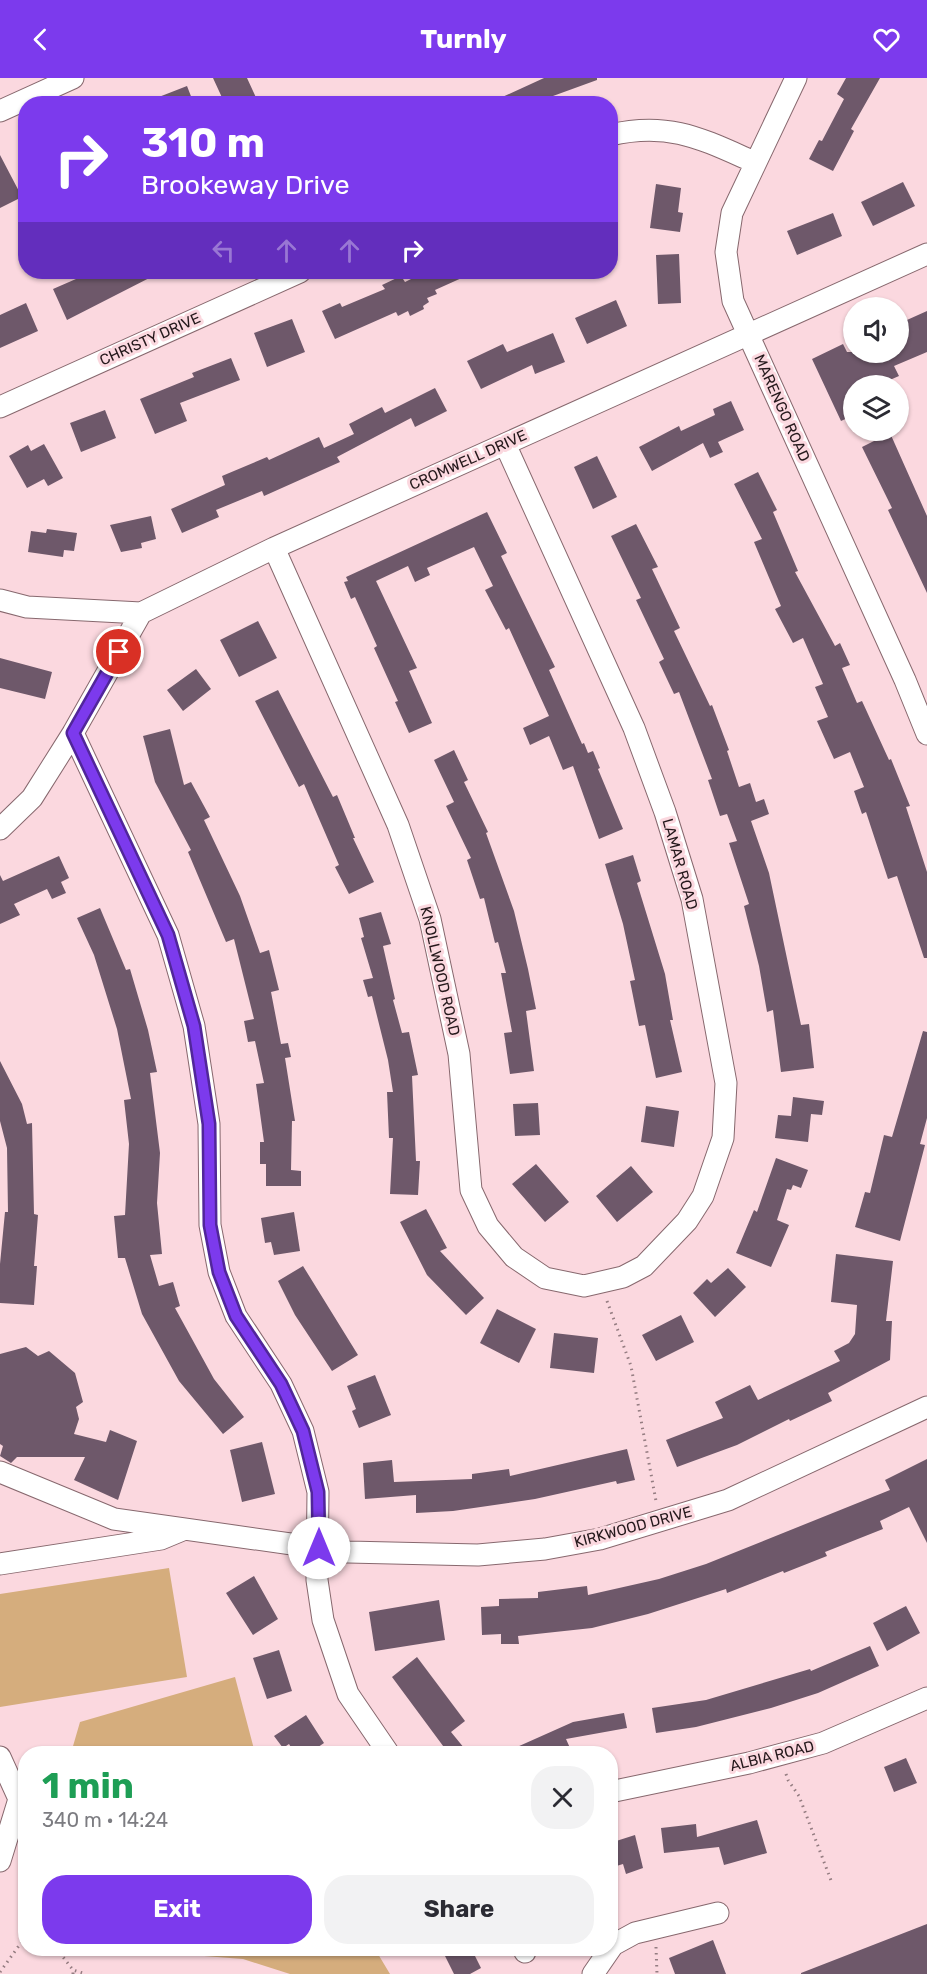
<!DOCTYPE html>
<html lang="en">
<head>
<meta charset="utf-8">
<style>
  :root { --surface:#fff; --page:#f2f2f3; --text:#2b2b33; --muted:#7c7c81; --accent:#7c3aed }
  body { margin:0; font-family:Rubik,sans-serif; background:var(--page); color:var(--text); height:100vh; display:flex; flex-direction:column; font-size:22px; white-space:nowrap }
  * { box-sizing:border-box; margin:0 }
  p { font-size:20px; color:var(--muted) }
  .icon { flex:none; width:33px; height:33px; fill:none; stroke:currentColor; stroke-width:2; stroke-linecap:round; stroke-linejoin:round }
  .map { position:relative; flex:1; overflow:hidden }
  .sheet { position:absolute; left:18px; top:1668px; width:600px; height:210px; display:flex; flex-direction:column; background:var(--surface); border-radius:24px; box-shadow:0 2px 4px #0004 }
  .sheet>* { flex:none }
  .guide { position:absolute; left:18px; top:18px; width:600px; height:183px; border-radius:24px; box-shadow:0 2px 4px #0004; background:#7c3aed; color:#fff; overflow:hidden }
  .fabs { position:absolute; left:843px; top:219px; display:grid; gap:12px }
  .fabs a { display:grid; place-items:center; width:66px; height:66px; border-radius:50%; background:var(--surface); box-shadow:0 2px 4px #0004; font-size:30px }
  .pin { position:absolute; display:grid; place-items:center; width:51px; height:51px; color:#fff; margin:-26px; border:3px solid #fff; border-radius:50%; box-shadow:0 2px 6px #0007 }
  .me { position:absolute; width:66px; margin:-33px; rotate:0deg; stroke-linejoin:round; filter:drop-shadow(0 0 4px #0008) }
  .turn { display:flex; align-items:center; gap:21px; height:126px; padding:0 24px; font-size:27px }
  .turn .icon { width:78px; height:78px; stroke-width:2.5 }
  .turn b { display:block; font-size:42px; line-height:51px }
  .lanes { display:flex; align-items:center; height:57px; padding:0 24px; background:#0003; justify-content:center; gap:30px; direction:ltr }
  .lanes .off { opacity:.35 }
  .round { display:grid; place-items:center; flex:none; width:63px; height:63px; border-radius:24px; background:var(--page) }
  .head { display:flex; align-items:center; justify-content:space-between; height:102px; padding:0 24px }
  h1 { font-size:36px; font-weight:700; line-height:45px; color:#1e9e55 }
  .action { display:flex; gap:12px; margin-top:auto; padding:12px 24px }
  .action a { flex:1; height:69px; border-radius:24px; background:var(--accent); color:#fff; font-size:24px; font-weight:700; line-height:69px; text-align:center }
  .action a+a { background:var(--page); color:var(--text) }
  header { display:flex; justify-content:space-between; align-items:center; height:78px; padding:0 24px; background:var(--accent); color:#fff; font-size:27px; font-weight:700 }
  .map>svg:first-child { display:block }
  .green { fill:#d5ad7d }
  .building { fill:#6e586a }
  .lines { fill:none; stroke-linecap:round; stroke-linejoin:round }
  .minor-casing { stroke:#87686e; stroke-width:23 }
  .path { stroke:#947c81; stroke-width:3; stroke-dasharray:1.5 4.5; stroke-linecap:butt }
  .minor { stroke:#fff; stroke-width:21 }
  .route-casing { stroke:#51269a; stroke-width:15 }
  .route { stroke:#7c3aed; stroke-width:10 }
  .labels { text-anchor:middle; stroke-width:6; stroke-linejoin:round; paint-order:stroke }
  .street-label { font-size:15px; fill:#24181b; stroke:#fbd8df }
</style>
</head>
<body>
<header><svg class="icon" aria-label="back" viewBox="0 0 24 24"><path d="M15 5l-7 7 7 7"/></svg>Turnly<svg class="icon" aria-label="heart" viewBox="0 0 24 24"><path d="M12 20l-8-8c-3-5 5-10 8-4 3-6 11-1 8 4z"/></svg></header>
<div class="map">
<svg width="927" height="1896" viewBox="0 0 927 1896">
  <rect width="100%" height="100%" fill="#fbd8df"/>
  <path class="green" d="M169,1490L187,1599L0,1629V1516Z
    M235,1599L255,1675H71L80,1644Z
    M113,1871H375L390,1896H290L243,1881Z"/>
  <path class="building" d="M213,0H247L259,26H225Z
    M544,0H597V2L531,26H487Z
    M846,0H880L851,51L854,53L833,93L809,81L819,62L822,63L844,21L837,16Z
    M187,8L194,26H146V24Z
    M0,77L22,119L0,130Z
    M903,104L915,128L873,148L861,124Z
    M656,106L681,110L678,134L683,135L680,154L650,150Z
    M833,135L842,158L797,177L787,153Z
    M679,176L681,225L658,226L656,177Z
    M92,194H161L67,242L53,211Z
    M425,194H475L435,212L437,216L427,220L429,224L423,228L424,231L410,238L408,233L398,238L396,234L335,261L322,233L340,225L342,229L385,211L382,207L401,198L405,204Z
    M616,222L627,248L587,266L575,240Z
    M26,225L38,253L0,270V237Z
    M927,233V274L894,288L899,298L876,308H854V337L841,343L812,281L843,266L847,274H898V246Z
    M292,241L305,274L267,289L254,255Z
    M553,255L565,284L535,296L532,287L481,311L467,283L503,266L507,274Z
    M231,280L240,302L180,325L187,343L155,356L140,321L194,299L192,295Z
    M435,310L447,333L415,349L411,340L337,379L340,384L264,418L262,413L216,432L219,439L182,455L171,431L225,407L222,398L267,379L269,382L319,359L324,370L354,356L349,346L382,329L385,335Z
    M731,323L744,352L718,364L723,374L710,380L703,365L652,393L639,369L679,348L681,353L715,337L713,331Z
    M105,332L116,360L81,374L70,345Z
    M890,355L927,438V515L888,432L892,430L862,369Z
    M44,366L63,400L48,408L44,401L27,410L9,378L28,367L31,373Z
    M597,378L617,419L593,431L574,389Z
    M758,394L777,432L773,434L798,493L795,494L835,568L840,565L850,587L842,590L857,625L862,623L889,682L891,681L910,728L906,729L927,794V880H924L897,798L888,801L866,734L862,736L854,713L864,709L850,674L834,681L817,643L828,639L815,609L823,606L803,560L793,565L775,531L781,528L754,464L762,461L734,406Z
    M487,434L507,475L501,478L555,589L549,592L582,666L584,665L588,675L593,673L600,690L598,691L623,751L599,761L573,688L563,692L549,658L530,667L523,650L549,638L509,550L506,552L485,512L493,508L474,469L427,490L430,497L415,504L408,488L376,503L417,590L409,593L432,645L409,655L395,624L398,623L374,570L377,568L355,519L351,521L344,504L348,503L346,499Z
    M151,438L156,461L141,465L142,470L121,474L110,447Z
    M636,446L658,489L652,491L680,550L674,553L710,628L712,627L729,672L727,673L739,709L750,705L756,724L764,721L769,736L751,743L769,795L801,947L809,946L814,990L781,994L773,932L767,934L759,888L744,828L749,826L729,765L737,763L727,736L720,738L708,702L712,701L679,614L674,616L659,584L664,581L636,522L641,520L611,458Z
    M47,451L77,455L74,473L64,472L63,479L28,474L31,453L46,455Z
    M258,543L277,580L239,599L220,562Z
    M0,580L52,594L45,621L0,610Z
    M196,591L211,611L183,633L167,612Z
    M278,612L333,719L337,717L355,760H353L374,804L349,816L335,789L339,787L304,706L299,709L255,623Z
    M170,651L184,707L191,704L210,739L204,742L240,818L260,875L269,872L279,912L271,914L281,966L288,965L291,979L285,980L295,1043H292L291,1092L301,1093V1108H266V1086H260V1064H264L256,1006L264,1005L255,963L248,964L244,943L254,941L234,861L226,864L188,774L191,772L155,704L143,658Z
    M454,672L468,702L464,704L488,754L486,755L514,833L528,891L536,931L526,933L534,993L510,996L504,955L512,954L501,895H506L498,864L495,865L484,820L480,821L467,782L471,780L446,728L454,724L434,682Z
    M633,777L641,803L637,805L665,896L673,942H670L682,994L656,1000L645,947L639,948L630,903L635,902L623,846L605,786Z
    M59,778L69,800L61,804L66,815L52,821L47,811L14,826L20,837L0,846V797L3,803Z
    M100,830L126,892L130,891L148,952L157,994L150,995L160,1075L157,1125L162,1176L150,1177L159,1208L173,1204L180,1228L175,1230L214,1301L244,1339L223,1356L179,1303L142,1236L125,1180H118L114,1138L125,1137L129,1066L124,1022L131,1021L117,951L94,877L77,840Z
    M381,834L391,866L383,868L395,921L393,922L402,955L409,954L418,997L412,998L416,1083H420L418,1117L390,1116L393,1060H389L387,1014H393L388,982L372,918L368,919L363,902L373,900L361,860L364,859L359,840Z
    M923,953L927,954V1040L920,1066L925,1067L900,1163L855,1149L865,1114L870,1115L884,1057L892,1059Z
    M0,983L22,1026L27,1046L32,1045L34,1136L38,1137L34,1188H37L34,1227L0,1225V1186L5,1134H8L7,1070L0,1043Z
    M793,1019L824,1023L822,1037L811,1036L808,1064L775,1060L778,1037L791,1038Z
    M538,1025L540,1057L515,1058L513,1026Z
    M646,1028L679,1033L674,1069L641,1064Z
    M776,1080L808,1092L801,1110L793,1107L791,1112L787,1111L777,1142L789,1147L771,1189L736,1175L754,1132L757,1134Z
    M536,1086L569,1124L545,1144L512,1106Z
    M631,1088L653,1114L617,1144L596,1118Z
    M426,1131L447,1170L440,1173L484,1220L466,1237L427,1197L400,1144Z
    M294,1134L300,1173L274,1177L271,1164L265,1165L261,1140Z
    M836,1176L893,1183L886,1243H892L890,1282L828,1315L832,1323L790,1343L789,1341L737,1367L677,1389L666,1362L723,1340L715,1324L750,1307L758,1322L840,1283L834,1273L849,1265L855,1256L857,1227L831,1224Z
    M303,1188L358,1277L332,1293L295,1237L278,1203Z
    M728,1190L746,1209L715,1239L693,1215L707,1201L711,1205Z
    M497,1231L536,1251L519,1285L480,1265Z
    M681,1237L694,1264L656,1283L642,1257Z
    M554,1255L598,1260L594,1295L550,1290Z
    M26,1269L38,1278L49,1273L75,1295L83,1324L76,1329L79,1341L74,1356L106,1364L110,1352L137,1363L118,1422L74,1402L85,1379H17L11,1385L0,1378L3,1368L0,1366V1276Z
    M375,1297L391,1337L359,1350L352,1333L356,1331L347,1308Z
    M262,1364L275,1416L242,1424L230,1372Z
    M627,1371L635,1402L617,1406L616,1403L535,1421L453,1433L416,1435V1417L365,1421L363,1385L392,1382L394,1404L472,1401V1396L509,1391L510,1398Z
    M927,1381V1465L909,1429L880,1443L883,1451L825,1474L827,1478L784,1495L783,1493L727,1515L726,1511L648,1536L592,1550L518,1558L519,1566H501V1556L482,1557L481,1529L499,1528V1521L538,1520V1514L587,1508L588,1517L659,1501L706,1486L890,1412L885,1402Z
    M254,1498L278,1541L253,1557L226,1515Z
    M439,1522L445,1562L375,1573L369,1534Z
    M906,1528L920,1555L887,1573L873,1545Z
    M870,1568L879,1588L818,1615L771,1630L696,1649L656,1655L652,1630L706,1622L810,1591L811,1593Z
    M279,1572L292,1613L267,1621L253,1580Z
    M417,1579L465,1643L451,1654L469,1676H449L392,1599Z
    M624,1635L627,1650L566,1661L570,1670L558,1676H501L573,1644Z
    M306,1637L324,1665L308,1676H295L289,1666L283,1670L274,1658Z
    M906,1680L917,1705L894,1714L884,1689Z
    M757,1742L767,1775L724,1787L719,1769L664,1775L661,1750L696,1746L697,1759Z
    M635,1757L643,1790L626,1796L623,1786L610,1790V1765Z
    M927,1846V1896H801V1895Z
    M713,1862L726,1896H675L669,1880Z
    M441,1870H471L481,1890L470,1896H454Z"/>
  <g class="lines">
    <defs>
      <path id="minor" d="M796,0L732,135L726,174L733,223L905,602L927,656
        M0,33L73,0
        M610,57C669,43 702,61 754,84
        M0,329L300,194
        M274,470L398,747L430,841L459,976L471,1112L488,1148L514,1179L545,1200L584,1208L623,1199L644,1188L687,1143L703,1118L723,1060L726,1005L692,821L665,734L634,650L505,366
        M0,522L27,529L141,535L274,470L927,176
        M73,655L168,857L194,948L209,1046L210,1147L219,1194L236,1238L281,1306L303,1353L318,1414L317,1502L323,1542L348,1616L389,1676
        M0,751L32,720L73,655L141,535
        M0,1394L114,1441L348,1474L478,1477L545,1471L600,1461L728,1422L927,1329
        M0,1486L161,1461L185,1451
        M0,1679L19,1721L0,1783
        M610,1714L749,1685L823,1665L927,1620
        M523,1870L525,1874
        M593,1896L613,1867L635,1855L718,1835"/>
    </defs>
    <use href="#minor" class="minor-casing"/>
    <path class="path" d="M607,1223L631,1288L656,1423
      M786,1696L788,1702L799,1718L832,1805
      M656,1869L657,1896
      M56,1870L73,1892
      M0,1894L26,1858
      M73,1896V1892L86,1896"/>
    <use href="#minor" class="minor"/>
  </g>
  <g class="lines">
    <defs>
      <path id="route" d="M119,574L73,655L168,857L194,948L203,1007L209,1046L210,1147L219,1194L236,1238L281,1306L303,1353L318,1414L319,1470"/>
    </defs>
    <use href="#route" class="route-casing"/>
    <use href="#route" class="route"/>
  </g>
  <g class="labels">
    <g class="street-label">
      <text transform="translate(150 261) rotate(-24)" y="5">CHRISTY DRIVE</text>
      <text transform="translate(782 330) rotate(66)" y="5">MARENGO ROAD</text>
      <text transform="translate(468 382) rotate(-24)" y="5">CROMWELL DRIVE</text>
      <text transform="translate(680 786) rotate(74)" y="5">LAMAR ROAD</text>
      <text transform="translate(440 893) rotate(77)" y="5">KNOLLWOOD ROAD</text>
      <text transform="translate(633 1449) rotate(-15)" y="5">KIRKWOOD DRIVE</text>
      <text transform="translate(772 1678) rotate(-14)" y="5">ALBIA ROAD</text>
    </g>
  </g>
</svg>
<div class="fabs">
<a><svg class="icon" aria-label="sound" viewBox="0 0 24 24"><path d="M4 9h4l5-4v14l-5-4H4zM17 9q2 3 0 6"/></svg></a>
<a><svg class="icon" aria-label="layers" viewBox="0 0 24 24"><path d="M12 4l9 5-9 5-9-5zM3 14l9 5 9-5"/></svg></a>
</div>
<div class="pin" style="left:119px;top:574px;background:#d93025"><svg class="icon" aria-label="arrive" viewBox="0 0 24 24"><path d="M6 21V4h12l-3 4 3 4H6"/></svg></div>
<svg class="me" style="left:319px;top:1470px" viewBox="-20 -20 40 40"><circle r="19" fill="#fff"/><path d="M0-13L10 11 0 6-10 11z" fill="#7c3aed"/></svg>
<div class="guide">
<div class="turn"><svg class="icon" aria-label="right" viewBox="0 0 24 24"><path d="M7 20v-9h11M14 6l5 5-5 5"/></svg><div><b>310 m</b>Brookeway Drive</div></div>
<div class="lanes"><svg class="icon off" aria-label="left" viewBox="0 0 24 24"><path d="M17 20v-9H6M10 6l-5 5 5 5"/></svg><svg class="icon off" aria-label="ahead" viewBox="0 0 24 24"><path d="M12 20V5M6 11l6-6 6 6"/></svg><svg class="icon off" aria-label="ahead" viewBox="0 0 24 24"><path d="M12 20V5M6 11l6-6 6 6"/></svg><svg class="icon" aria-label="right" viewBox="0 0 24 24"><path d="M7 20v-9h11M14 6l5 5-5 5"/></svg></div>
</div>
<section class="sheet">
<div class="head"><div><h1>1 min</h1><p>340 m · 14:24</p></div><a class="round"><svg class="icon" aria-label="close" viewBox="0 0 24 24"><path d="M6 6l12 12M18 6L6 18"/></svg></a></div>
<div class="action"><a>Exit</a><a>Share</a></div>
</section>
</div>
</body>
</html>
